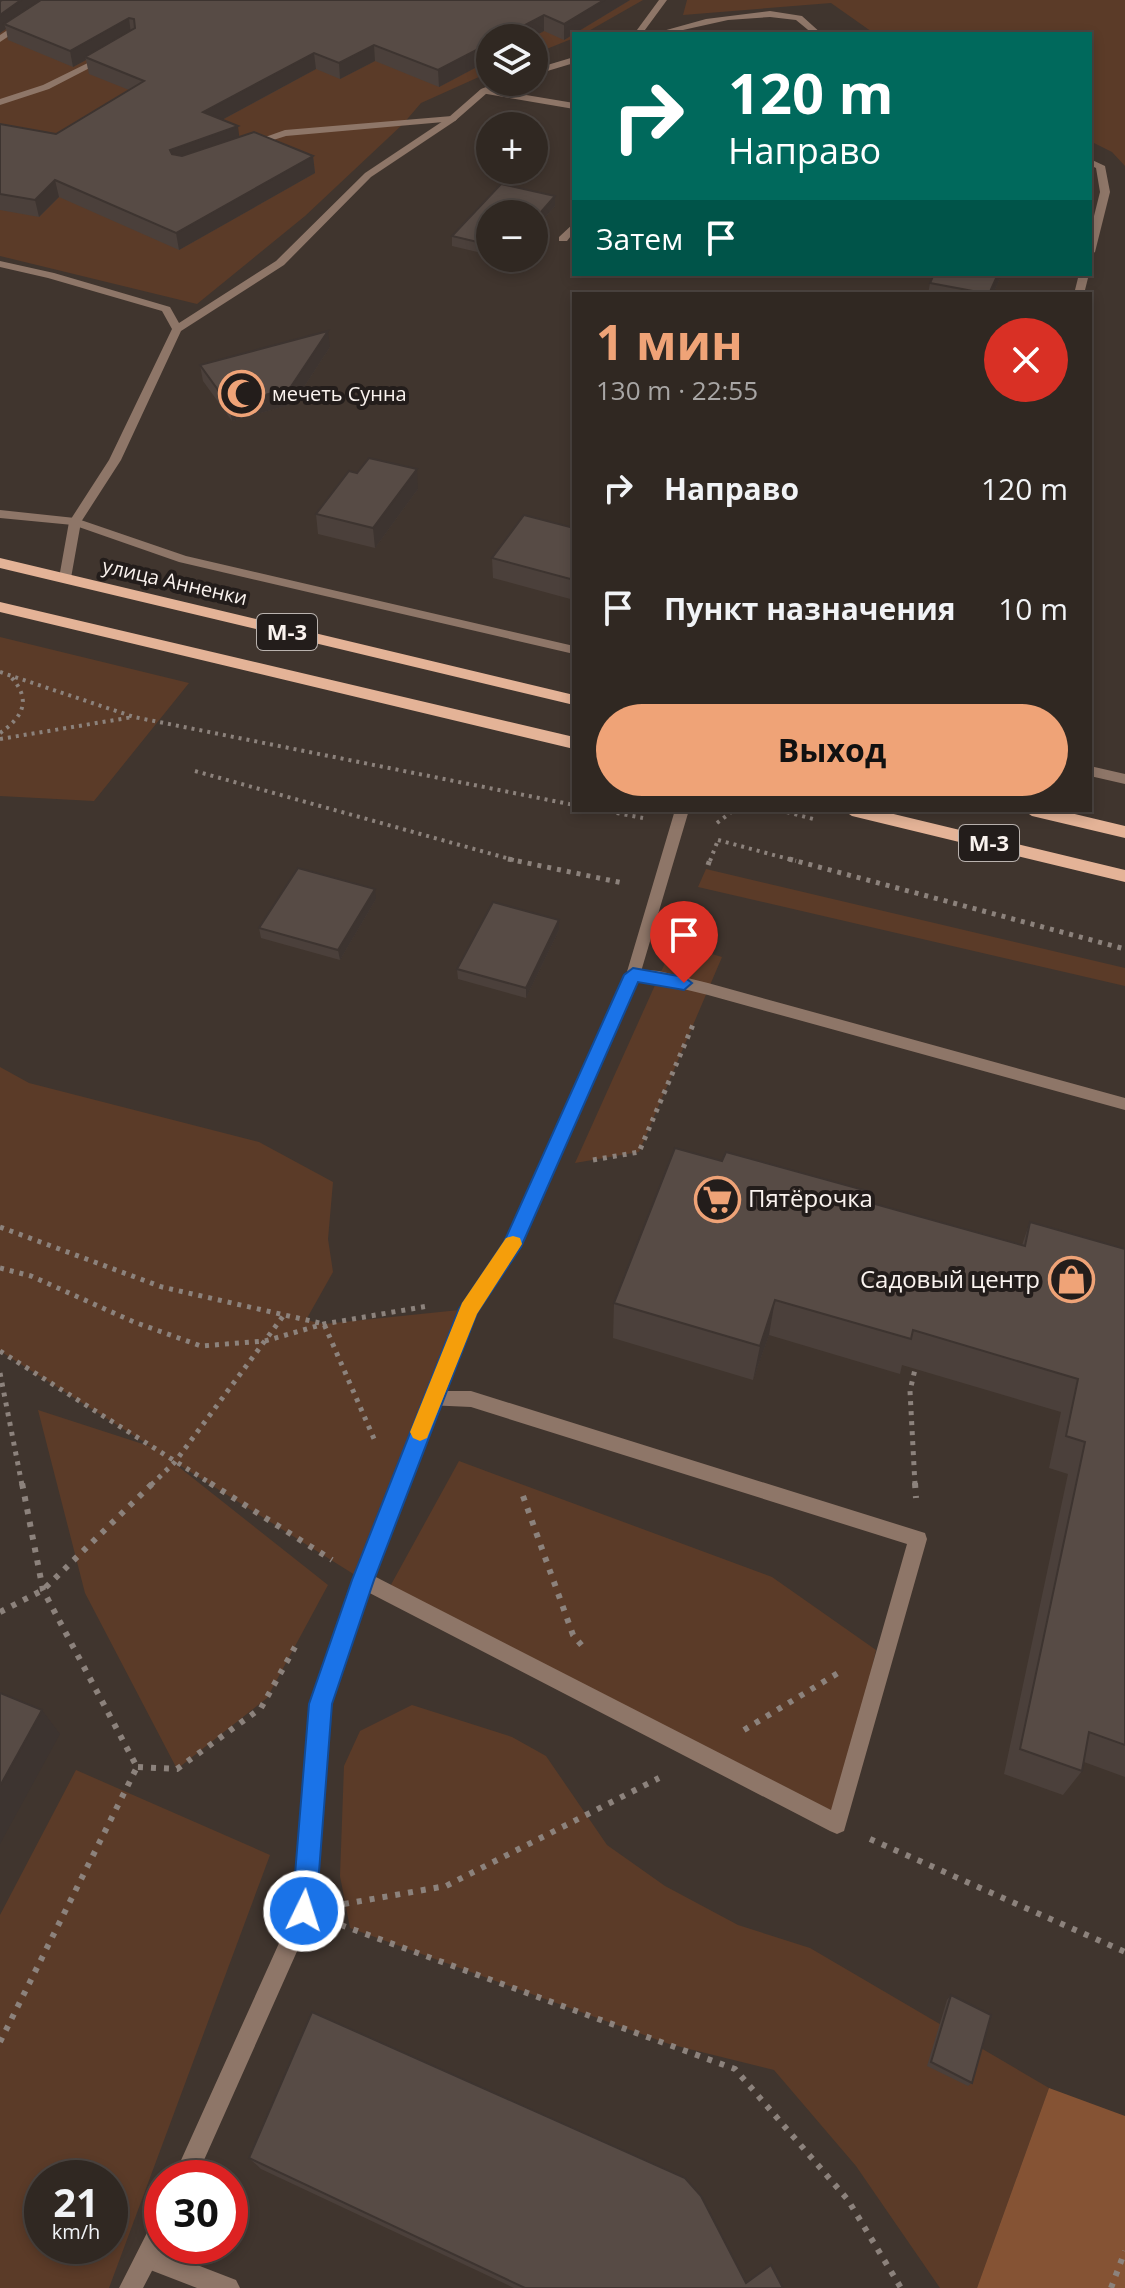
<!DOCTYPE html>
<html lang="ru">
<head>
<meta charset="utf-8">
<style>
  :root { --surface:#302822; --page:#38302a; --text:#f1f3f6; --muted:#a8a6a5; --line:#4b4440; --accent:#efa377 }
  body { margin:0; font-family:"Open Sans",sans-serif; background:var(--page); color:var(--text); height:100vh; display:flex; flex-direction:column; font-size:30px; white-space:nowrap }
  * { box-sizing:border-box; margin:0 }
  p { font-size:26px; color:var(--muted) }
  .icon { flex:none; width:44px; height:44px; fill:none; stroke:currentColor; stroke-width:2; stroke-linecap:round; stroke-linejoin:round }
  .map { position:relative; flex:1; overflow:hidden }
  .details { position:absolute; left:572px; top:292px; width:520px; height:520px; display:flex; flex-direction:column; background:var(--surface); border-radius:0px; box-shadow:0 4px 12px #0003,0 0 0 2px var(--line) }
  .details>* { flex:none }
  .banner { position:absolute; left:572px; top:32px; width:520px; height:244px; border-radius:0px; box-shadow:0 4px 12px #0003,0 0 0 2px var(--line); background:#00695c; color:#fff; overflow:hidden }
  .buttons { position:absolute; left:476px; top:24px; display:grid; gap:16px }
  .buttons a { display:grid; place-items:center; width:72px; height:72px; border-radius:50%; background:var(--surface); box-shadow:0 4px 12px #0003,0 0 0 2px var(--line); font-size:40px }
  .speed { position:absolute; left:24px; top:2160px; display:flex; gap:16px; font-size:40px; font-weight:700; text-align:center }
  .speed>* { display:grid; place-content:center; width:104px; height:104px; border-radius:50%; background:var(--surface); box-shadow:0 4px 12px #0003,0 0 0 2px var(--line); line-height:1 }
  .speed small { font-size:20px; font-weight:400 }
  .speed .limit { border:12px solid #d22; background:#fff; color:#111 }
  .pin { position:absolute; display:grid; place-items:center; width:68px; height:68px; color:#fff; margin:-82px -34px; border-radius:50% 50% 50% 0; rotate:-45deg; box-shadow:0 0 8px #0007 }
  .pin .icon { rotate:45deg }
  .me { position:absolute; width:88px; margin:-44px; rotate:4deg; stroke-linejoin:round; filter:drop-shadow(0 0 6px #0008) }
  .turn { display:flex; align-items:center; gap:28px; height:168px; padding:0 24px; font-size:36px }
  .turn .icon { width:104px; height:104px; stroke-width:2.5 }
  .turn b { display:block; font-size:56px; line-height:68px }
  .then { display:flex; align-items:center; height:76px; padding:0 24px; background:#0003; gap:16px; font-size:30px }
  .round { display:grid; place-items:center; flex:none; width:84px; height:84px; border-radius:42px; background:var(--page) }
  .head { display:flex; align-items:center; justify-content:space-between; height:136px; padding:0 24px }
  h1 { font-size:48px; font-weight:700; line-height:60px; color:var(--accent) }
  .button { display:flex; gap:16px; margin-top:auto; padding:16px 24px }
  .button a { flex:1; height:92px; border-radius:48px; background:var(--accent); color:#111; font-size:32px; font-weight:700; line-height:92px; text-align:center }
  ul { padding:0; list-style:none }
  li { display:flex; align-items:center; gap:24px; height:120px; padding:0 24px }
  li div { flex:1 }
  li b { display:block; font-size:30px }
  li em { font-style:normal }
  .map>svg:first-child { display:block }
  .green { fill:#5b3b28; fill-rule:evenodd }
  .forest { fill:#855334 }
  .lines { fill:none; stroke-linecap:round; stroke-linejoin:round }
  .path-far2 { stroke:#8c827c; stroke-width:4; stroke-dasharray:3 5; stroke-linecap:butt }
  .path-far1 { stroke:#8c827c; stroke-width:5; stroke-dasharray:4 6; stroke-linecap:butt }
  .path { stroke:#8c827c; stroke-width:6; stroke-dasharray:5 8; stroke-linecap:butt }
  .lane { fill:#8e7668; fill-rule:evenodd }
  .street { fill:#8e7668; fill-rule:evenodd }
  .primary { fill:#e4b397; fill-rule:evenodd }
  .wall { fill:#4b403b }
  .shaded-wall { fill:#3d3430 }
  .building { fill:#574b45; stroke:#3d3430; stroke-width:2 }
  .route { fill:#1a73e8; stroke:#114b97; stroke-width:2 }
  .slow { fill:#f59e0b }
  .labels { text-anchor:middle; stroke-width:8; stroke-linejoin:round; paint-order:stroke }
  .far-poi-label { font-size:20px; fill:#faf3ef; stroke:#231d1b; text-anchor:start }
  .far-street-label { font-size:20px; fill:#faf3ef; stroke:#231d1b }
  .shield { fill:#231d1b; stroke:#bab3af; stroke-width:2 }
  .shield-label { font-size:22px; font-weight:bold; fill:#faf3ef }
  .poi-label { font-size:24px; fill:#faf3ef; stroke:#231d1b; text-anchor:start }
</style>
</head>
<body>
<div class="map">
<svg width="1125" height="2288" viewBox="0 0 1125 2288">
  <rect width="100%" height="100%" fill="#40352e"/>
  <path class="green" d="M0,0H643L585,33L574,34V38L534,54V38H490V72L421,103L403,124L305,216L197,304L0,256Z
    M687,0H1125V166L1112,152L1090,141V34H875L831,3L683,15Z
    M0,637L189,683L94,801L0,796Z
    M706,869L1125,968V986L698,887Z
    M674,943L722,957L639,1152L575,1163Z
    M0,1067L29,1083L259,1142L333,1182L328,1239L333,1272L306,1320L324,1324L469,1309L363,1580L165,1456L328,1585L267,1698L177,1769L85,1593L38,1410L152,1447L0,1351Z
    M459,1461L772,1577L876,1650L837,1824L387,1592Z
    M412,1705L512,1737L546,1756L607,1845L665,1886L738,1925L810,1948L1049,2088L977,2288H940L856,2166L774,2070L669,2044L350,1928L340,1876L344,1766L360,1731Z
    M76,1770L270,1855L109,2288H0V1915ZM110,2178V2246H42V2178Z"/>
  <path class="forest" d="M1049,2088L1125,2116V2288H977Z"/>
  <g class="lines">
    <path class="path-far2" d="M0,672L134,717L574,805
      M0,733C23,717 32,700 11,677
      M0,739L133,717
      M195,771L517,861
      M601,810L643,818
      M779,810L817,820
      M717,823L734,810
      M718,840L796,861
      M710,861L718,840"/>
    <path class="path-far1" d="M508,859L623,883
      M789,859L1125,949
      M708,865L710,859
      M593,1160L639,1152L695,1020
      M0,1227L162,1287L324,1324L375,1441
      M0,1268L31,1276L134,1322L201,1346L265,1341L324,1324L428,1306
      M0,1351L213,1485
      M0,1373L22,1485
      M151,1485L175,1462L284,1315
      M915,1485L910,1391L916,1365"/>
    <path class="path" d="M210,1483L332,1560
      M915,1483L916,1498
      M523,1496L573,1635L583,1647
      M0,1612L43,1590L153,1483
      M744,1730L838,1673
      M138,1767L177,1769L261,1708L295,1647
      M870,1839L1125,1952
      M344,1904L446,1886L659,1778
      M341,1925L735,2069L848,2200L901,2288
      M0,2042L137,1767L43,1590L22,1483
      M1111,2288L1125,2251"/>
    <path class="lane" d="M53,0H63L0,42V35Z
      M659,0H667L642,34H634Z
      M770,11L802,16L822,34H813L796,20L770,17L728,20L665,34H652L706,19Z
      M102,56L109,58L49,89L0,105V99L43,85Z
      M484,88L574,103V109L481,93L479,91Z
      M452,116L457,119L455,121L286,136L248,148L243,145L285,130Z
      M1090,159L1105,166L1110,192L1095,252L1090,255V232L1100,192L1096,168L1090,165Z
      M574,223V232L567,241H559V237Z
      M1079,274H1089L1084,294H1074Z
      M0,510L75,518L186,556L574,646V654L179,562L73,525L0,518Z
      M1090,766L1125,774V784L1090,776Z
      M633,969L659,971L708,983L1125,1098V1110L708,995L659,983L628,979L626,975Z
      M433,1391H471L925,1533L927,1539L844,1831L837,1834L830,1831L356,1586L354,1580L356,1574L363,1571L370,1574L831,1810L907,1544L471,1407L427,1405L424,1399L427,1393Z
      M148,2246L236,2280L240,2288H197L140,2266L136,2258L140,2250Z"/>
    <path class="street" d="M574,57V63L534,75V69Z
      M499,82H512L487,93L455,121L371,177L284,265L181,331L121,460L81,522L71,578L65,582L61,581L59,578L69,522L109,460L172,329L162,311L48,278L0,267V261L54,273L170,307L179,323L276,261L365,173L449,117L481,89Z
      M675,810H689L640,975L520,1247L476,1313L372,1580L331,1704L315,1911L196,2178H173L294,1910L311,1704L354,1580L460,1309L506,1243L626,975Z
      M162,2215V2246H165L143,2288H119L154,2219Z"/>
    <path class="primary" d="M0,558L574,695V705L0,568Z
      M0,602L574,737V749L0,612Z
      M843,810H877L1125,870V882L852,816Z
      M1023,810H1058L1125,826V838L1032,816Z"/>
  </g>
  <path class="wall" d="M630,0L564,40L544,31L439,87L375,61L340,79L316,69L222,120L239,137L313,156L315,173L179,250L59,197L39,217L0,210V124L56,134L129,90L89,74L86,60L73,67L8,40L6,29L0,33V1Z
    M501,184L555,196V206L534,230V214H490V255L452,246V236Z
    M1002,274L993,294H928L930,283Z
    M330,347L293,404L232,421L203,381L200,365Z
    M418,489L375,548L318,534L316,514Z
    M574,528V600L493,578L492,558Z
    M376,899L340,960L261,938L259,928Z
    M559,930L526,998L458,979L457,969Z
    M868,1202L1022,1245L1030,1222L1125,1249V1777L1084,1762L1082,1771L1063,1795L1004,1774L1068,1474L1049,1468L1061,1412L902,1365L900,1374L769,1335L753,1380L613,1338L614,1303Z
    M951,1995L972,2083L968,2086L927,2066L947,2000Z
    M249,2158L746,2283L783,2288H514L261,2169Z"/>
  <path class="shaded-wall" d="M21,0H48L4,24L6,29L0,33V15Z
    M604,0H630L564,40V24Z
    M544,15V31L531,38H500Z
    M129,18L131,34L85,57L86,60L73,67L70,51Z
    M490,43V60L439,87L438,70Z
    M374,45L375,61L340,79L339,63Z
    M314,53L316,69L205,129L203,112Z
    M238,126L240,143L173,167L170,150Z
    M313,156L315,173L179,250L176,233Z
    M55,180L59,197L39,217L35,200Z
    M555,196V206L534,230V220Z
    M998,274H1002L993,294H989Z
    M328,331L330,347L293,404L232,421L229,405Z
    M417,469L418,489L375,548L373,528Z
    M375,889L376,899L340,960L338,950Z
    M559,920V930L526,998V988Z
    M775,1300L769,1335L753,1380L760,1346Z
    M42,1710L60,1734L0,1844V1786Z"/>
  <path class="building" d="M2,0H21L0,15V1Z
    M41,0H604L564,24L544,15L500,38H490V43L438,70L374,45L339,63L314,53L203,112L238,126L170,150L172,154L182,156L254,132L313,156L176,233L55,180L35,200L0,194V124L56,134L144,81L85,57L135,28L134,19L129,18L70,51L4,24Z
    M501,184L555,196L534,220V214H490V245L452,236Z
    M934,274H998L989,294L930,283Z
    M328,331L290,388L229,405L200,365Z
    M369,458L417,469L373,528L316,514L349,471L357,473Z
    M524,515L574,528V580L492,558Z
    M298,868L375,889L338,950L259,928Z
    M493,902L559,920L526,988L457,969Z
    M675,1148L722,1161L726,1152L871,1192L868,1202L1025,1246L1030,1222L1125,1249V1745L1089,1732L1082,1771L1020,1749L1085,1442L1066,1436L1078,1379L913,1330L911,1339L775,1300L760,1346L614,1303Z
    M0,1693L42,1710L0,1786Z
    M951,1995L991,2015L972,2083L931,2062Z
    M312,2012L685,2178L701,2196L746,2283L771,2265L783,2288H525L249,2158Z"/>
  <path class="route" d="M633,968L684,977L692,983L684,990L638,982L521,1247L477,1313L374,1580L332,1704L316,1911L312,1919L304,1923L296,1919L292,1911L309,1704L352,1580L459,1309L504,1242L624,975Z"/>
  <path class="slow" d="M513,1236L520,1238L522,1244L477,1314L427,1438L420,1441L413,1438L410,1432L462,1303L506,1238Z"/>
  <defs>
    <symbol id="mosque-ring" viewBox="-11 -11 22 22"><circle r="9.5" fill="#231d1b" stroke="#efa377" stroke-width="1.5"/><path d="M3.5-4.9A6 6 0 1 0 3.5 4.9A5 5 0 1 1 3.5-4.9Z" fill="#efa377"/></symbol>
    <symbol id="supermarket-ring" viewBox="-11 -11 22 22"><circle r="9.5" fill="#231d1b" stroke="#efa377" stroke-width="1.5"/><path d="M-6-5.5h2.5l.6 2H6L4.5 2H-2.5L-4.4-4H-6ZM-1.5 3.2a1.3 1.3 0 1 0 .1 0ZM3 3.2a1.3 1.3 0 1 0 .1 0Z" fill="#efa377"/></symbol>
    <symbol id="shop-ring" viewBox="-11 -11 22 22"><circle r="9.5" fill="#231d1b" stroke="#efa377" stroke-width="1.5"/><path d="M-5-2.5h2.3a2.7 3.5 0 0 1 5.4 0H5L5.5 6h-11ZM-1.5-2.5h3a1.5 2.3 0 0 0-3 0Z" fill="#efa377"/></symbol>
  </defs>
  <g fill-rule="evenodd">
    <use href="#mosque-ring" x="216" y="368" width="51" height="51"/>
    <use href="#supermarket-ring" x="692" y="1174" width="51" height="51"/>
    <use href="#shop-ring" x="1046" y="1254" width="51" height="51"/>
  </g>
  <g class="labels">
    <g class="far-poi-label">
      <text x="272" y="401">мечеть Сунна</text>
    </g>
    <g class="far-street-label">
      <text transform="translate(175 582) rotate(13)" y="7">улица Анненки</text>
    </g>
    <g class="shield">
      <rect x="257" y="614" width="60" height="36" rx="6"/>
      <rect x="959" y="825" width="60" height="36" rx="6"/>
    </g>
    <g class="shield-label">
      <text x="287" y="640">М-3</text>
      <text x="989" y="851">М-3</text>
    </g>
    <g class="poi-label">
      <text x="748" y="1207">Пятёрочка</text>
      <text x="1040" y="1288" text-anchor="end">Садовый центр</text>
    </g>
  </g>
</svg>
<div class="buttons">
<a><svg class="icon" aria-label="layers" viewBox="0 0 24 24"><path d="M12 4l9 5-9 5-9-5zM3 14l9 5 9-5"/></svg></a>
<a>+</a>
<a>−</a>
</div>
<div class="speed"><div>21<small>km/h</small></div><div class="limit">30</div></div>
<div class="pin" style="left:684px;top:983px;background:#d93025"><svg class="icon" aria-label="arrive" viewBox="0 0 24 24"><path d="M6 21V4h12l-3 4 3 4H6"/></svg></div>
<svg class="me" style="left:304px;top:1911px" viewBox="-20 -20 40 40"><circle r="17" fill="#1a73e8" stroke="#fff" stroke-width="3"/><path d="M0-11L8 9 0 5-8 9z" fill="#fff"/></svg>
<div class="banner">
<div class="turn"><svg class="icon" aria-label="right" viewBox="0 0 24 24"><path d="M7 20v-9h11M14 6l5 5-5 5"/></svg><div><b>120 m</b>Направо</div></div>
<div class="then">Затем<svg class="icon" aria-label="arrive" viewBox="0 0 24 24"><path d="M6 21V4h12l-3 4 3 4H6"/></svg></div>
</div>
<section class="details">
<div class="head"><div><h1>1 мин</h1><p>130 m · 22:55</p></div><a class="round" style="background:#d93025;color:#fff"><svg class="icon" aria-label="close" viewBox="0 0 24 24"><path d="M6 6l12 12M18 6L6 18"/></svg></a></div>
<ul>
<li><svg class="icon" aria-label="right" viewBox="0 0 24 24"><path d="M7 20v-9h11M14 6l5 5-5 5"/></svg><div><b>Направо</b></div><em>120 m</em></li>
<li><svg class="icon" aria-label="arrive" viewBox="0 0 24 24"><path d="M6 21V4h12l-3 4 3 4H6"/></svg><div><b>Пункт назначения</b></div><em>10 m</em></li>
</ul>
<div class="button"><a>Выход</a></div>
</section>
</div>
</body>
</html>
